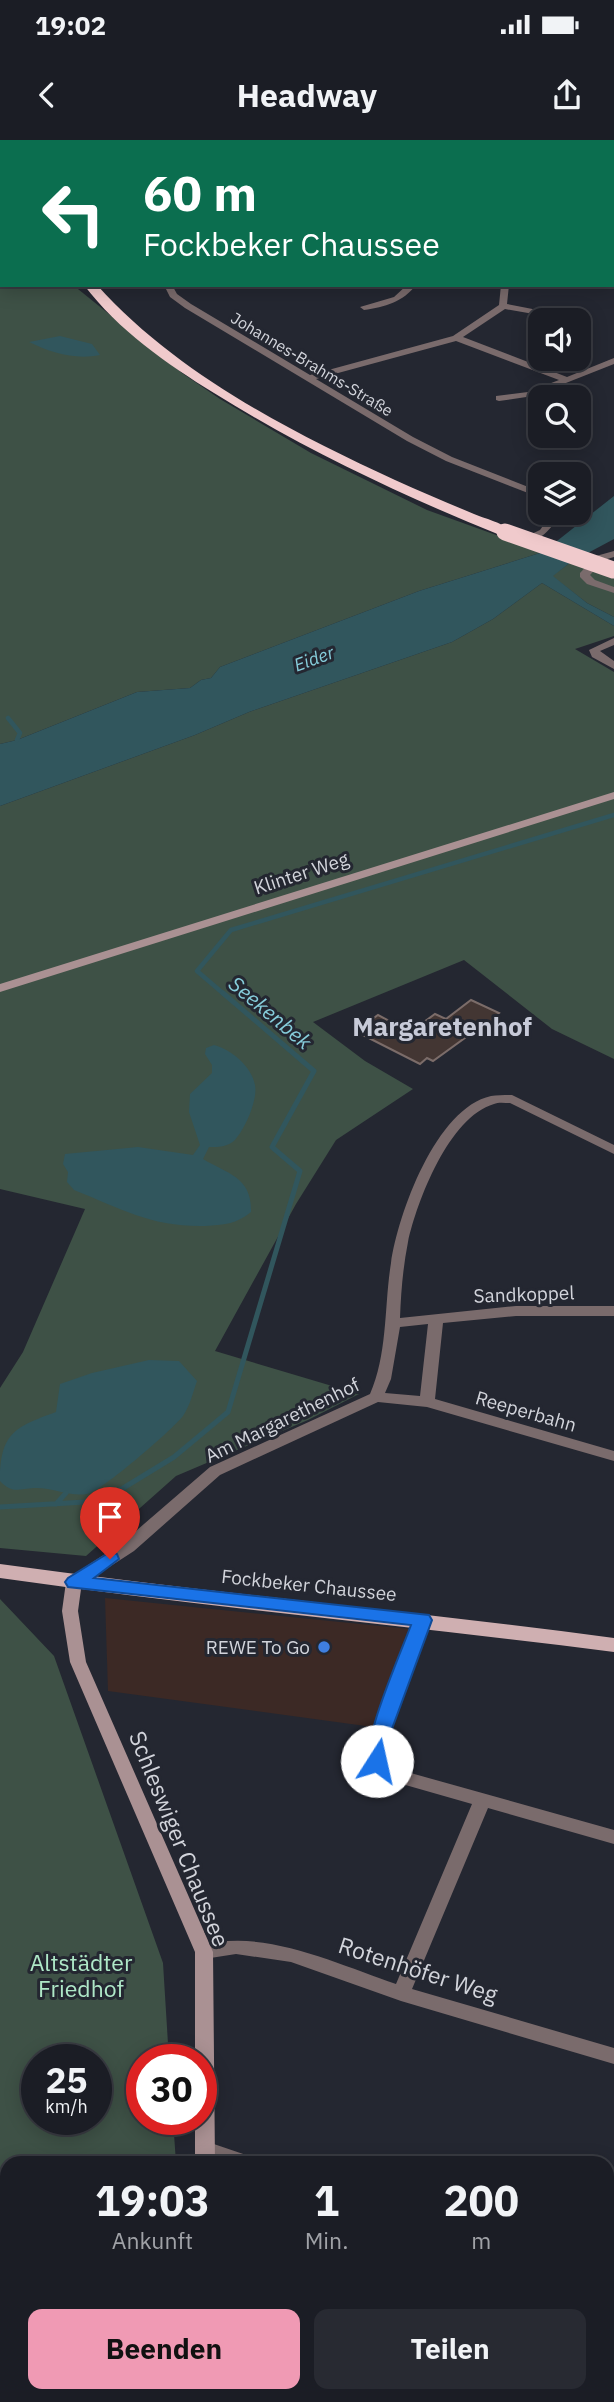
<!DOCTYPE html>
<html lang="de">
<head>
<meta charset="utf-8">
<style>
  :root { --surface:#1b1d25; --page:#282a32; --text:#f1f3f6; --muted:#a0a2a7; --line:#393b42; --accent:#f09ab4 }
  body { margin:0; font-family:"IBM Plex Sans",sans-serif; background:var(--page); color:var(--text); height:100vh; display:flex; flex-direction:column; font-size:26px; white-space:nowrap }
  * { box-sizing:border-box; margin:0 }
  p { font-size:23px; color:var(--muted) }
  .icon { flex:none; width:38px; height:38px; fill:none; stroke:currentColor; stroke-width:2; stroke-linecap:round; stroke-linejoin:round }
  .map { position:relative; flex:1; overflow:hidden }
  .details { position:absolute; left:0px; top:2016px; width:614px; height:247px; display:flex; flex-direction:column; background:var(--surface); border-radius:21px 21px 0 0; box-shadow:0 4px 18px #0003,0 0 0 2px var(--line) }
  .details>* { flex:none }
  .top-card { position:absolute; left:0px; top:0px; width:614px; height:147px; box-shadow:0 4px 18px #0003,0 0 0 2px var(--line); background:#0b6e4f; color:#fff; overflow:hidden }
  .buttons { position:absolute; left:528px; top:168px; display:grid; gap:14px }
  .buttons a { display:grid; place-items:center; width:63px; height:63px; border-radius:14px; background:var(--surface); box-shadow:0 4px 18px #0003,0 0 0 2px var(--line); font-size:35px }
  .speed { position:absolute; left:21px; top:1904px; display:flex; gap:14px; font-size:35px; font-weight:700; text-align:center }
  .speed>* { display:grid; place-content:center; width:91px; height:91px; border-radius:50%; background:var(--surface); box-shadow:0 4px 18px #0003,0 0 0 2px var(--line); line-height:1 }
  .speed small { font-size:18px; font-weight:400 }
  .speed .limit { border:10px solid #d22; background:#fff; color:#111 }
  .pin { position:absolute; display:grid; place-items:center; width:60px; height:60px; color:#fff; margin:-72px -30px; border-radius:50% 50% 50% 0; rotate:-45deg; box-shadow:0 0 7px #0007 }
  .pin .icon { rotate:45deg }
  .me { position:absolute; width:77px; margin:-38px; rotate:10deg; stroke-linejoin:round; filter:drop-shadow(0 0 5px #0008) }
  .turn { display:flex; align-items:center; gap:24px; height:147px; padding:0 28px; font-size:32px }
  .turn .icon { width:91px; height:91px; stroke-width:2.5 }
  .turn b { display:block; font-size:49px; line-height:60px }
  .eta { display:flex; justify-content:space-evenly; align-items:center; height:119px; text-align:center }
  .eta b { font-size:42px; font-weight:700; line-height:49px }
  .action { display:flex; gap:14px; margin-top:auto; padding:14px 28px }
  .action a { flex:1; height:80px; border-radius:14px; background:var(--accent); color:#111; font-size:28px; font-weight:700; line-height:80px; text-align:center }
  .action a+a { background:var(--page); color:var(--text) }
  .status { display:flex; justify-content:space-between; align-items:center; height:49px; padding:0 35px; background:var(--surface); direction:ltr }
  .status svg { height:19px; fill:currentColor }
  header { display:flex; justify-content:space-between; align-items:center; height:91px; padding:0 28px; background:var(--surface); font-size:32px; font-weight:700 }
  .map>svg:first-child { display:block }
  .commercial { fill:#3c2925 }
  .green { fill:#3e5146; fill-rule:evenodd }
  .water { fill:#31565d }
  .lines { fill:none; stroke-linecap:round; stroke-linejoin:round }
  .stream-far1 { stroke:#31565d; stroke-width:4.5 }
  .stream { stroke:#31565d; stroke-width:5 }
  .building { fill:#433633; stroke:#7b6c69; stroke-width:2 }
  .street { fill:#7a6b6c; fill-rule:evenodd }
  .secondary { fill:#aa9193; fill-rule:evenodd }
  .primary { fill:#cfafb1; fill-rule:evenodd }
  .highway { fill:#f0cacc; fill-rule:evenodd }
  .highway-bridge { stroke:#f0cacc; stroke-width:17 }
  .route { fill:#1a73e8; stroke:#114b97; stroke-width:2 }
  .shop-dot { fill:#3f7fe0; stroke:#242731; stroke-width:2.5 }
  .labels { text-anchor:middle; stroke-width:6; stroke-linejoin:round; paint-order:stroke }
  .far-street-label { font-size:16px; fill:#d2d4db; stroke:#242731 }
  .far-water-label { font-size:18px; font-style:italic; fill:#86cddb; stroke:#242731 }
  .street-label { font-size:19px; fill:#d2d4db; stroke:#242731 }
  .poi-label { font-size:19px; fill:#d2d4db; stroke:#242731; text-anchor:end }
  .water-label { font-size:21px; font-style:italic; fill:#86cddb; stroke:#242731 }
  .near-street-label { font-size:23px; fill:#d2d4db; stroke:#242731 }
  .near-park-label { font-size:23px; fill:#afe8c8; stroke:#242731 }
  .district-label { font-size:26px; font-weight:bold; fill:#c7cad8; stroke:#242731 }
</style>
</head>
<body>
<div class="status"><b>19:02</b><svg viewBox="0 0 49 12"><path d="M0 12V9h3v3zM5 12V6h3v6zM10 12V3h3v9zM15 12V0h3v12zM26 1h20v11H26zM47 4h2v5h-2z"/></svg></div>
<header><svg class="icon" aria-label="back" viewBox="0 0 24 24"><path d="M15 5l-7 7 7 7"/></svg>Headway<svg class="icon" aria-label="share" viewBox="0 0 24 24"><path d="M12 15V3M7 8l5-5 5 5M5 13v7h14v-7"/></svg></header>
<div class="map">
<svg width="614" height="2262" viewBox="0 0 614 2262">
  <rect width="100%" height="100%" fill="#242731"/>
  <path class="commercial" d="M105,1458L409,1489L373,1587L108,1551Z"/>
  <path class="green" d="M0,96L2,145H73L182,233L220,259L311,313L427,370L543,412L419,451L220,527L211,538L201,540L190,548L137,552L17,600L0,604Z
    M571,422L614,437V477L587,463L552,436Z
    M542,443L614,486V496L575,509L614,532V919L552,889L464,820L313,882L365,921L413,949L336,1000L296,1064L215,1211L359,1254L308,1280L176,1336L86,1416L0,1408V1248L23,1212L85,1069L0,1049V666L195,595L249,572L452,502L493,479Z
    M0,1459L54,1516L163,1823L169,1920H142V1979H173L176,2023H7V2232L0,2233ZM37,1920H96V1979H37Z"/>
  <path class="water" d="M60,196L92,204L100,215C75,220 52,213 29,202Z
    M614,356V399L571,422L553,436L587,463L614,477V486L542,443L493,479L452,502L249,572L195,595L0,666V604L17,600L137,552L190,548L201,540L211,538L220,527L419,451L543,412Z
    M214,905C231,909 252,927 255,945C258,960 245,989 235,1000C228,1007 218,1007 209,1007L203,1019C228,1034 252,1037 251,1072C237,1084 223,1085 205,1086C151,1087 122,1069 74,1050L67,1042L68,1032L63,1024L65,1014L138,1007L193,1015L200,1005L189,972L190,954L212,933V925L205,914L206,908Z
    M149,1220L179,1221L197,1241C193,1252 190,1266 183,1276C172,1290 102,1351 87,1354C69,1357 52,1347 34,1348C19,1349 12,1354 0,1341C0,1294 14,1287 56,1272L60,1244L92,1233Z"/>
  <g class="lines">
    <path class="stream-far1" d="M8,578L20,593L17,600
      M225,855L197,831L231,790L614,675"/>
    <path class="stream" d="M56,1364L66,1353
      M0,1367L102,1361L174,1317L228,1272L300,1031L272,1007L314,931L223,853"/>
  </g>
  <path class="building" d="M471,860L499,873L493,878L511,886L495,898L476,890L433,921L427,918L420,924L355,891L378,875L410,892L435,874L446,879Z"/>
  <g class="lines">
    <path class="street" d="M210,0H218L209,2Z
      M521,0H550L553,2H521Z
      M612,3H614V7H612Z
      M612,49H614V53H612Z
      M612,126H614V130H612Z
      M164,145H172L177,154L191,164L310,235L453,196L499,165L501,145H509L507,164L589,180L585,183L505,169L463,197L567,237L614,218V224L533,256L499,261L496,260V256L528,252L559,240L456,201L316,239L413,297L452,317L541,352V358L446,321L407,301L185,168L170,157Z
      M407,145H416C403,162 385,167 364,170L360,167L394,157Z
      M552,373H562C551,388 539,405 519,404V400L540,390Z
      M614,411V417L604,420L590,435L595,440L614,447V453L587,444L580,437V433L596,416Z
      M614,498V505L600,511L614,521V529L592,517L589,510Z
      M512,955L614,1005V1014L510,963C505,963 498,962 494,964C449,977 417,1061 408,1102C403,1127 401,1152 400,1178L516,1166H614V1176H516L443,1183L435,1259L614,1311V1321L427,1267L378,1262L220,1335L134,1411L80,1446H68L66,1442L68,1438L122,1403L210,1327L370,1254C388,1213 384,1166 391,1123C398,1074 436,968 491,956C497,955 505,955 512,955ZM428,1184L420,1256L385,1253L391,1239L400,1187Z
      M423,1474L429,1476L431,1480L387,1597L386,1619L400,1630L614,1690V1704L488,1668L412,1849L614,1908V1924L401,1861L291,1822L236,1814L204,1819L198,1817L195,1812L198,1807C260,1786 337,1824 396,1844L472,1664L388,1640L369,1621L371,1597L415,1480L417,1476Z
      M205,2001L252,2017L255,2023H221L198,2015L195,2009L198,2003Z
      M607,2140L614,2142V2160L607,2158Z"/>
    <path class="secondary" d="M614,652V659L0,852V844Z
      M74,1436L80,1438L82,1442L78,1471L86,1522L213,1812L215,2023H195V1979H201V1920H195V1812L70,1522L62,1471L66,1442L68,1438Z
      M198,2256H218L216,2262H196Z"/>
    <path class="primary" d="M0,1424C204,1452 410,1471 614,1498V1512C410,1486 204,1467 0,1438Z"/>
    <path class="highway" d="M8,0H20V2H8Z
      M143,0H155L142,2Z
      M0,46H2L0,54Z
      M0,71H2V79H0Z
      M84,145H97C176,233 289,291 395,340C421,352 448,363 474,374C486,379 504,383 512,392L505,396L500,395C401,355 305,310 214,253C167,224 118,190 84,145Z"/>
    <path class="highway-bridge" d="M505,392L613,430"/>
  </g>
  <path class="route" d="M110,1412L117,1414L119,1419L94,1438L429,1475L432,1480L389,1597L384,1627L377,1629L370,1627C359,1606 402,1510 411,1485L68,1447L65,1442L68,1438Z"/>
  <circle class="shop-dot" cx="324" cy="1507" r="7"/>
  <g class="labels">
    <g class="far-street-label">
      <text transform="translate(312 224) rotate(31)" y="6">Johannes-Brahms-Straße</text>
    </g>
    <g class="far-water-label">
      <text transform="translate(314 519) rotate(-20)" y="6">Eider</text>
    </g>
    <g class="street-label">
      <text transform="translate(301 733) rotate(-18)" y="7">Klinter Weg</text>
      <text transform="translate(524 1154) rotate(-2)" y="7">Sandkoppel</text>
      <text transform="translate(526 1271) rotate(16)" y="7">Reeperbahn</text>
      <text transform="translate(282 1280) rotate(-26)" y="7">Am Margarethenhof</text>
      <text transform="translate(309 1445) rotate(6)" y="7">Fockbeker Chaussee</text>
    </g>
    <g class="poi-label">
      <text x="310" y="1514">REWE To Go</text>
    </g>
    <g class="water-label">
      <text transform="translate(270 873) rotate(40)" y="7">Seekenbek</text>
    </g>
    <g class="near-street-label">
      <text transform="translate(179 1699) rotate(68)" y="8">Schleswiger Chaussee</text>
      <text transform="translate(418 1830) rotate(18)" y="8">Rotenhöfer Weg</text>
    </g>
    <g class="near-park-label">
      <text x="81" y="1831">Altstädter<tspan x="81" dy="26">Friedhof</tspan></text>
    </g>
    <g class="district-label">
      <text x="442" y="896">Margaretenhof</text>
    </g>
  </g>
</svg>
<div class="buttons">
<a><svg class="icon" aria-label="sound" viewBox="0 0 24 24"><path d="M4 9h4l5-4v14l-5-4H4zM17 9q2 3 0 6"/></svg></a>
<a><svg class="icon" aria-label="search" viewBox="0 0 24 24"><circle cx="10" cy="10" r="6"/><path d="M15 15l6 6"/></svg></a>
<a><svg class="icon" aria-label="layers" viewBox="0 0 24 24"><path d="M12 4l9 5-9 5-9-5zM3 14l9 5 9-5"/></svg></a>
</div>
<div class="speed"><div>25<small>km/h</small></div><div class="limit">30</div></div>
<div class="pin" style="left:110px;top:1419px;background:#d93025"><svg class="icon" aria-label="arrive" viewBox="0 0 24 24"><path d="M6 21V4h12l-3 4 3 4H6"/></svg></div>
<svg class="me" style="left:377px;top:1621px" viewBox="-20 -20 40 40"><circle r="19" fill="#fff"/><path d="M0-13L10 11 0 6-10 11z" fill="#1a73e8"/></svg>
<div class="top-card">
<div class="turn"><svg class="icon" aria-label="left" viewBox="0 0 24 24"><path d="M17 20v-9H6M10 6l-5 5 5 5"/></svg><div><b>60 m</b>Fockbeker Chaussee</div></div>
</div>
<section class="details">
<div class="eta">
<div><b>19:03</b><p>Ankunft</p></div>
<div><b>1</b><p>Min.</p></div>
<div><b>200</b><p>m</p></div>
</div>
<div class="action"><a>Beenden</a><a>Teilen</a></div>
</section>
</div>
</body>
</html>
